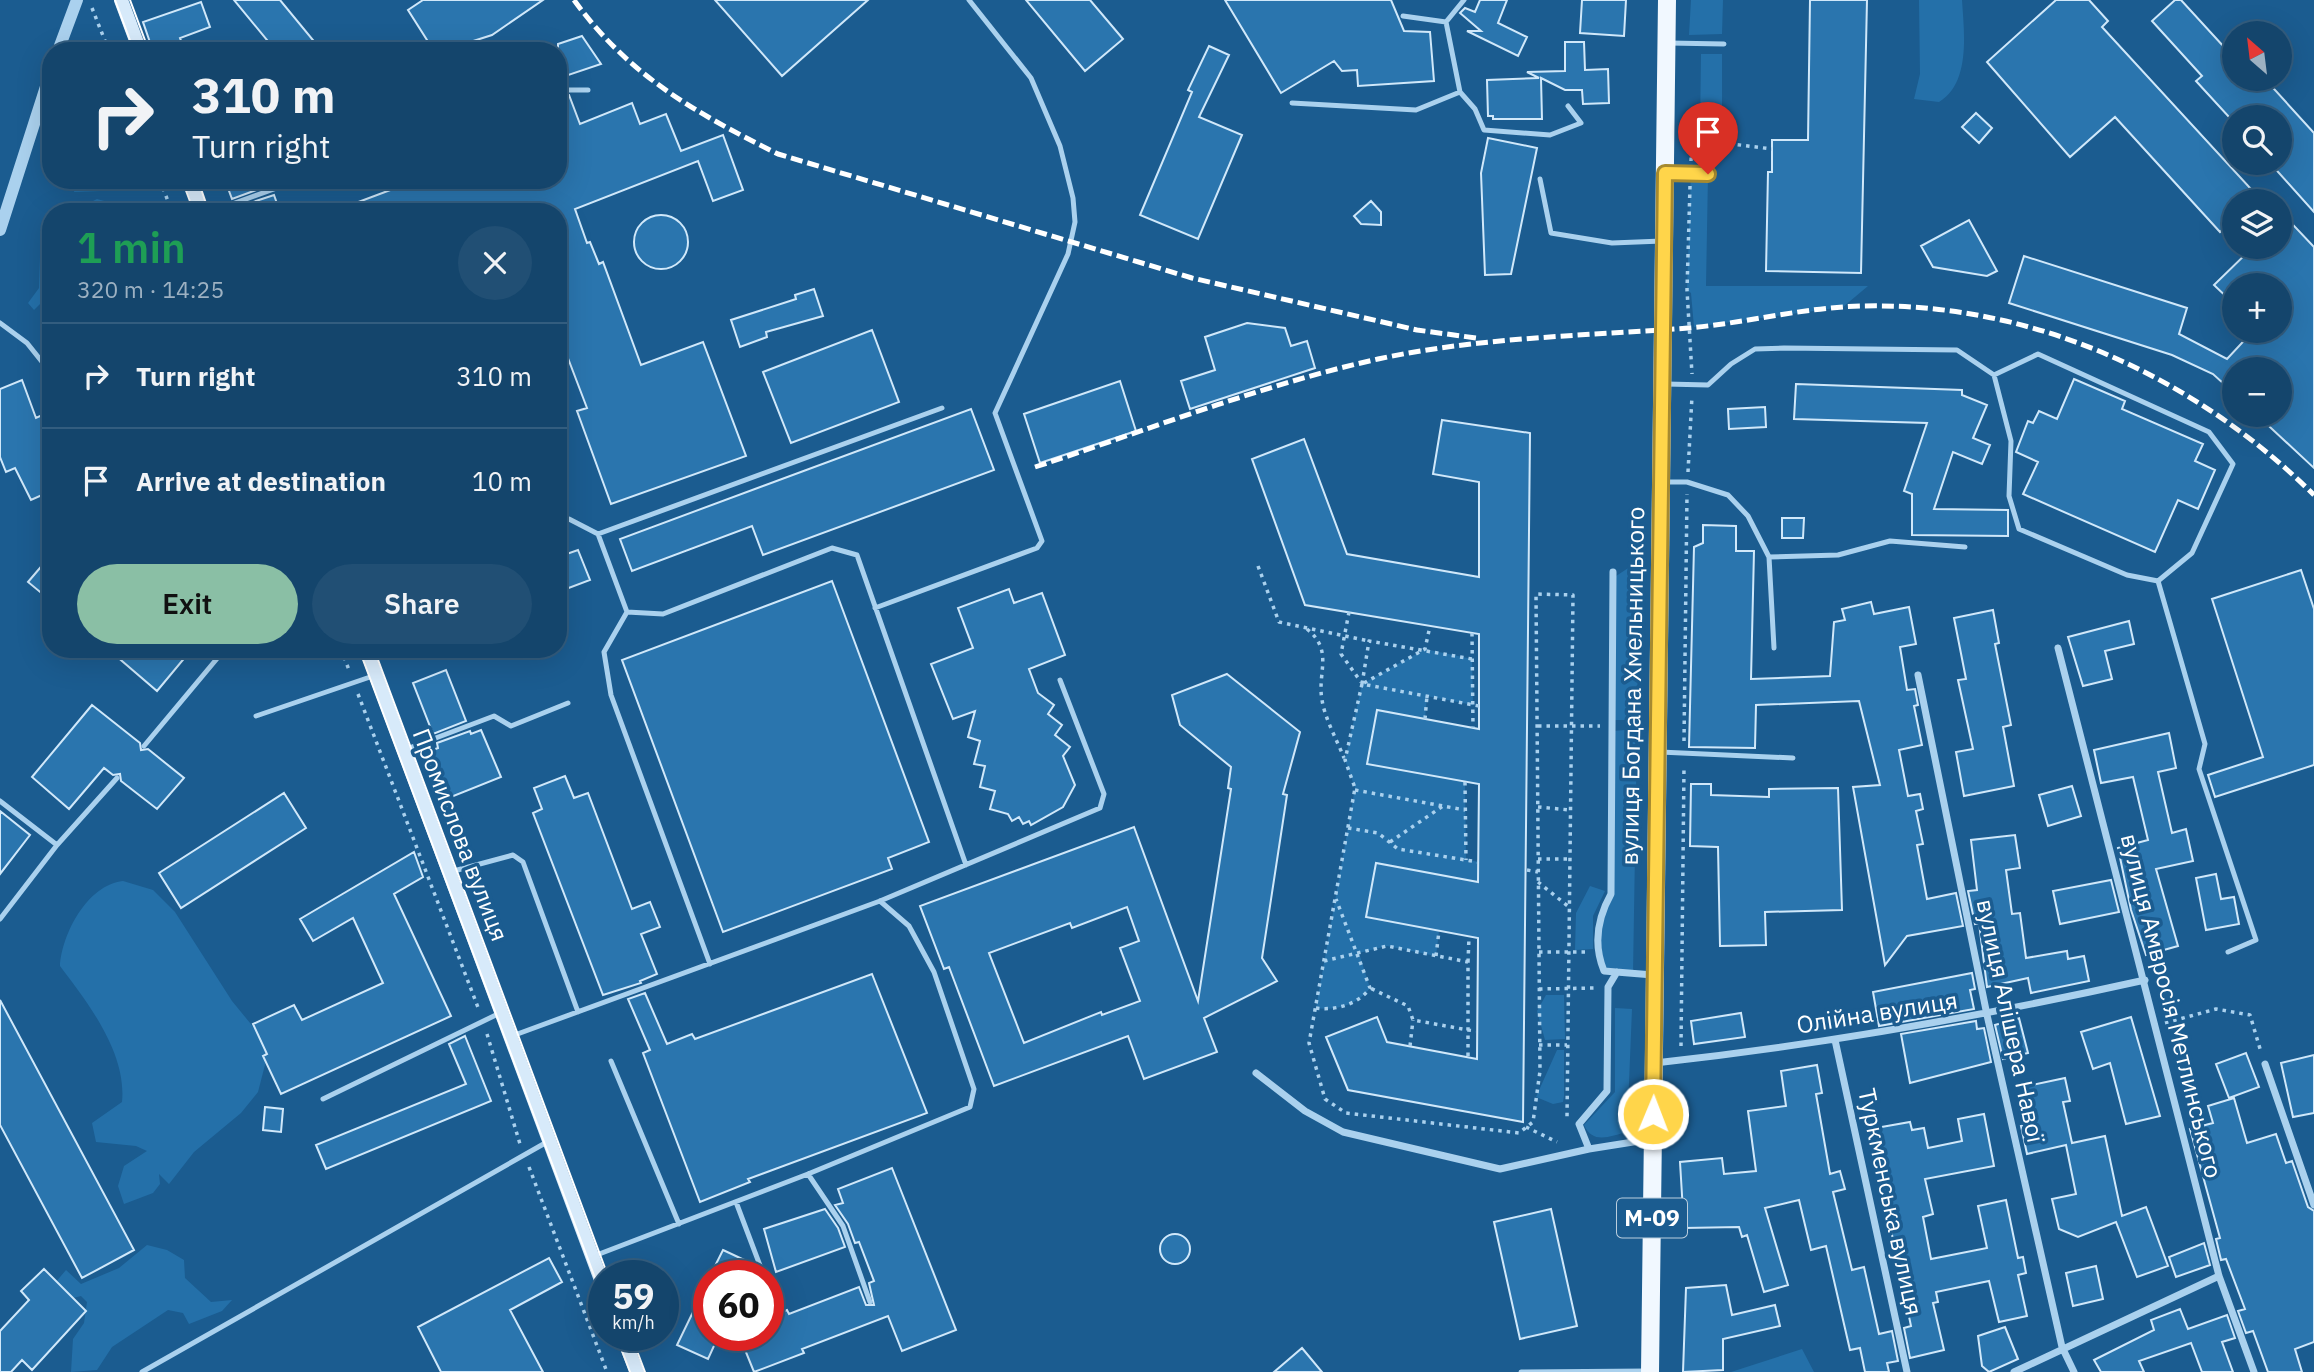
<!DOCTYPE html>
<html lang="en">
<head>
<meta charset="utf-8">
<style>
  :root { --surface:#14456c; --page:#214f74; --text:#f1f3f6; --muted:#9db1c2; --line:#335d7f; --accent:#8abfa5 }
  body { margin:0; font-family:"IBM Plex Sans",sans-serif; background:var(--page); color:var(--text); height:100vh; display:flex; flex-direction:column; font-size:26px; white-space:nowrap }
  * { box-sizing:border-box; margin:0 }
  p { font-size:23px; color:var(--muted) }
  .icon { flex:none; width:38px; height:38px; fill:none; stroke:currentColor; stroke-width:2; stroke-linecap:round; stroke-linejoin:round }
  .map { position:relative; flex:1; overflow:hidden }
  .panel { position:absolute; left:42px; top:203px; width:525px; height:455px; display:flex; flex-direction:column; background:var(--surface); border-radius:28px; box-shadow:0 7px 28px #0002,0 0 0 2px var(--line) }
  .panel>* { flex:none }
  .guide { position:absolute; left:42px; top:42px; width:525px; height:147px; border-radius:28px; box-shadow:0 7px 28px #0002,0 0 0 2px var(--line); background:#14456c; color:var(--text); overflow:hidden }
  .needle { width:46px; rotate:332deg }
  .controls { position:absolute; left:2222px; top:21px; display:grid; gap:14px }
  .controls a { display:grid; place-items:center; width:70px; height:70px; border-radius:50%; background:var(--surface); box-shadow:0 7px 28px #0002,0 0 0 2px var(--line); font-size:35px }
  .speed { position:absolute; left:588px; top:1260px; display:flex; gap:14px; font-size:35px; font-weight:700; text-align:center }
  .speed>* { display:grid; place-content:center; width:91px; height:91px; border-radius:50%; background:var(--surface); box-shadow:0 7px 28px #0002,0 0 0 2px var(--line); line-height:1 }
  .speed small { font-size:18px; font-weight:400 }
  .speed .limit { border:10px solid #d22; background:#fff; color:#111 }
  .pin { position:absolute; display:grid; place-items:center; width:60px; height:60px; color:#fff; margin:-72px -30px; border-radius:50% 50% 50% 0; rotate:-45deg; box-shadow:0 0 7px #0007 }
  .pin .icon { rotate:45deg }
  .me { position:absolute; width:77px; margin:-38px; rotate:1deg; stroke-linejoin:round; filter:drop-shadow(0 0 5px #0008) }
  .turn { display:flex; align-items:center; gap:24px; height:147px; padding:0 35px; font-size:32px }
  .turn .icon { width:91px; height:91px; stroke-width:2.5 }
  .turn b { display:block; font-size:49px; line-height:60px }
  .round { display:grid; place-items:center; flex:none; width:74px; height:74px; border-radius:37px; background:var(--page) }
  .head { display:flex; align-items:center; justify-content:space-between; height:119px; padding:0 35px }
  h1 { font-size:42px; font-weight:600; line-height:52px; color:#1e9e55 }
  .cta { display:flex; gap:14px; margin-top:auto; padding:14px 35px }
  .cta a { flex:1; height:80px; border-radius:42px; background:var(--accent); color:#111; font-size:28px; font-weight:600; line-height:80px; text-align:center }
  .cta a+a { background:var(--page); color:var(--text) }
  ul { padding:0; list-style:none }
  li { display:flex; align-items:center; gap:21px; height:105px; padding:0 35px; border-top:2px solid var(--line) }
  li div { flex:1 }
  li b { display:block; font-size:26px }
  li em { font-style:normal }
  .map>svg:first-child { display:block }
  .green { fill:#2470a9 }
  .building { fill:#2a75ae; stroke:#d0e8fa; stroke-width:2; fill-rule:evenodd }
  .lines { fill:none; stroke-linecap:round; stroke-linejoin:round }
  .path { stroke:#aad1ee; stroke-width:3.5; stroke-dasharray:3.5 5; stroke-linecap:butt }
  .service { stroke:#aad1ee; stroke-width:5 }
  .minor { stroke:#aad1ee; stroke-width:7 }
  .tertiary { stroke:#aad1ee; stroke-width:12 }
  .secondary { stroke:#d7eafa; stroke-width:14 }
  .primary { stroke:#f1f8ff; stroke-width:18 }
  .tram { stroke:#fff; stroke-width:2 }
  .rail { stroke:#fff; stroke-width:5; stroke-dasharray:12 5; stroke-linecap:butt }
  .route-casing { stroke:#a68a30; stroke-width:18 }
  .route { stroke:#ffd54a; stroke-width:12 }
  .labels { text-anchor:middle; stroke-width:7; stroke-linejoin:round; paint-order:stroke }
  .shield { fill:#1b5c90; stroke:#bbcede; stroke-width:2 }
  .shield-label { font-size:23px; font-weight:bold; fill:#fff }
  .street-label { font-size:24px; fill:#fff; stroke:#1b5c90 }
</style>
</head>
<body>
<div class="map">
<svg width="2314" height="1372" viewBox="0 0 2314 1372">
  <rect width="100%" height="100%" fill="#1b5c90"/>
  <path class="green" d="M1691,0H1723L1722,34L1689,35Z
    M1919,0H1962C1964,32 1971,83 1939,102L1914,99L1920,74Z
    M1701,54H1722V131H1700Z
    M1691,173L1708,174L1706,286H1868L1843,307L1694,327L1691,293L1687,290Z
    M77,180H150L153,189L74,192Z
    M97,199L122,206L151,207L154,212H71Z
    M51,221V293L34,310L28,303L39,288L41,225Z
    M1639,561L1637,720H1613V578Z
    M1425,649L1472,659L1473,705L1427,696L1425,719L1377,710L1367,763L1465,782L1466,859L1478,862V882L1376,863L1366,917L1439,931L1436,956L1387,946L1359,953L1370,988C1358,1005 1335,1011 1316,1008L1355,788L1345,760L1362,684Z
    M1637,729L1633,974L1604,971L1598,916L1611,894L1613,731Z
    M123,881L153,890L175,912L232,1001L259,1034L267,1057L258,1092L241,1113L194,1152L169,1184L159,1174L160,1184L153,1193L124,1204L118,1186L124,1166L147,1151L136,1146L96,1142L92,1123L122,1102C127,1053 88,1003 60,966C62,934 87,885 123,881Z
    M1590,886L1605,891L1593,916V949L1575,950L1576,913Z
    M1546,995H1564L1565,1039L1545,1040L1537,1011Z
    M1615,1008L1632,1009L1627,1132C1610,1136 1593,1145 1584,1125L1615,1092Z
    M1557,1050H1564V1096L1563,1102L1553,1104L1536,1097Z
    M147,1245L167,1250L184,1260L185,1278L211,1302L232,1300L222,1311L189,1324L183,1313L168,1310L112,1347L97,1370L71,1372L73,1339L84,1323L87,1302L81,1296L54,1303L49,1290L66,1270L81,1284L119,1268Z
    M1802,1349L1814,1372H1731Z"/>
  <path class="building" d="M234,0H280L322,51H276Z
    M423,0H543L492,35L442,51H434L408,10Z
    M715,0H868L782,76Z
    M1026,0H1090L1123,39L1085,71Z
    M1225,0H1391L1404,31L1430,32L1434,81L1358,86L1357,70L1342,71L1334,61L1281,93Z
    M1480,0H1507L1498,23L1527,37L1518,56L1467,31H1481L1460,13L1465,8L1475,12Z
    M1582,0H1626L1624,36L1580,33Z
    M1810,0H1867L1861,273L1766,271L1768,172H1772V140H1808Z
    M2056,0H2089L2108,21L2102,27L2262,201H2235V218L2220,232L2115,117L2070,157L1987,62Z
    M2175,0H2181L2235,59V79H2265L2314,133V212L2270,163H2280V117H2229L2196,81L2202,76L2152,21Z
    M201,2L210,27L180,38L185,51H153L143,22Z
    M582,36L601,64L562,77L565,85H558V44Z
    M1565,42H1584L1585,70L1608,69L1609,103L1583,104L1582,90H1565L1541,78L1542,119H1493V116H1488L1487,80L1539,78L1527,72L1565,71Z
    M1209,46L1229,55L1199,117L1242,135L1198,239L1140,215L1192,92L1188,90Z
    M558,95H569L580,124L632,103L640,124L666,114L681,151L723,135L743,190L713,201L698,161L575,209L587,243L590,242L599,264L603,262L641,365L703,342L746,456L611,504L577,411L587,408L558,332V212L337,210L417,180H558Z
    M1976,113L1992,128L1979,143L1962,127Z
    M1488,138L1537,148L1511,274L1485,275L1481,173Z
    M225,180H268L270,185L232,199Z
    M274,195L280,212H237L235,208Z
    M1371,201L1381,212V225L1361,224L1354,216Z
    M2280,211L2314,247V468L2257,415H2280V369H2235V394L2213,374L2172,355L2009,303L2024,256L2187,308L2179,334L2227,359L2253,331H2280V285H2235V305L2214,285L2253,247H2280Z
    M634 242a27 27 0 1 1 54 0a27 27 0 1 1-54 0Z
    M1969,220L1997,271L1987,276L1933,267L1921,246Z
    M814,289L823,316L766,332L767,337L740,347L731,320L796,299L795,295Z
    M1247,323L1285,328L1291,346L1307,341L1315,368L1190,409L1181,381L1215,370L1205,337Z
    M872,330L899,402L791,443L763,372Z
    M2074,379L2125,401L2122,409L2203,444L2195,461L2215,470L2198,509L2178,500L2155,552L2023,494L2038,462L2016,452L2028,421L2033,423L2039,411L2057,419Z
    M22,380L36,418L51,411V491L31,500L15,468L6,472L0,457V389Z
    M1120,381L1136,431L1040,463L1024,414Z
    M1796,384L1962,390V395L1987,405L1973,438L1990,445L1982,464L1953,452L1934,509L2008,510V536L1912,535V494L1904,491L1927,423L1794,419Z
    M1765,407L1766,427L1729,429L1728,409Z
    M971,409L994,470L763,555L752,526L632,571L620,539Z
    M1442,420L1530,433L1523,1122L1348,1090L1326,1037L1377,1017L1387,1042L1477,1059L1478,938L1366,917L1376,863L1478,882L1479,784L1367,764L1377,710L1479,729V634L1305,605L1252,459L1304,439L1347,554L1479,577V482L1433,474Z
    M1782,518H1804L1803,538H1782Z
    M1703,525L1736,526V551H1754L1751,679L1830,676L1834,622L1845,620L1842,609L1871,602L1874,614L1909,607L1916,644L1900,647L1907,690L1915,689L1918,705L1914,706L1922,745L1899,750L1908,796L1920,794L1923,809L1916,811L1923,844L1917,845L1927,899L1956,893L1963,926L1907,936L1885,965L1853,787L1880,785L1859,701L1756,705L1755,748L1689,747L1694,547L1703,543Z
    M578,550L590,580L558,592V557Z
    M51,555V601L28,582Z
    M2301,570L2314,609V765L2215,797L2208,775L2263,757L2212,599Z
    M832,581L929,842L888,858L892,869L723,932L622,660Z
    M1009,589L1014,603L1042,593L1065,655L1029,669L1038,693L1054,705L1048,714L1062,725L1055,735L1070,747L1063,756L1075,785L1063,807L1031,825L1029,821L1023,824L1019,817L1012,821L1008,814L990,809L995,791L980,787L985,766L974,764L980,741L968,737L975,711L953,719L931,664L973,648L958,608Z
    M1993,610L1999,643L1995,644L2011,725L2003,727L2014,786L1964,796L1956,752L1973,749L1958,680L1966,679L1954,618Z
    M2129,621L2134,644L2105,651L2112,679L2083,686L2068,637Z
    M108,649H192L157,691Z
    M446,670L466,721L433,734L413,683Z
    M1227,674L1300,732L1283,794L1287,795L1262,958L1277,981L1204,1018L1217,1052L1144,1079L1128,1036L994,1086L949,967L944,969L920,906L1134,827L1198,1001L1231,789L1228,788L1231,767L1180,725L1172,695ZM1127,907L1139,941L1120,948L1140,1001L1102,1015L1101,1012L1024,1043L989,953L1070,923L1072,928Z
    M92,705L140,743L141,750L148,749L184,778L157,809L121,781L120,774L113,775L104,768L69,809L32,777Z
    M481,730L501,777L446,799L427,752L438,748L437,743L470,731L471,734Z
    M2169,733L2176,768L2158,772L2172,833L2186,829L2193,861L2156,869L2178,946L2146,955L2131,910L2118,848L2148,840L2133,777L2101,783L2094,750Z
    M565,776L574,798L588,793L632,909L650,902L660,927L641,934L657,974L640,981L641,983L603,995L533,813L542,809L534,788Z
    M1691,784H1711V795L1769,797V789L1838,788L1842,910L1765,912L1766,945L1720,946L1718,847L1690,846Z
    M2072,786L2081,816L2048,826L2039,795Z
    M284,793L306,828L181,908L159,873Z
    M0,811L30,835L0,874Z
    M2015,835L2020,868L2006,870L2012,914L2020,913L2026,958L2067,951L2068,959L2084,956L2089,981L2031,993L2028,978L1987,987L1979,923L1975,924L1968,891L1977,890L1971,840Z
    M414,852L423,877L394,894L451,1016L281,1094L263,1056L267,1054L253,1024L294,1005L302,1020L383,983L353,918L313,941L300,919Z
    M2216,874L2221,899L2234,897L2239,924L2206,930L2196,878Z
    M2111,880L2119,912L2060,924L2053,891Z
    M1972,973L1975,989L1970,990L1974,1009L1879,1026L1873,992Z
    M872,974L927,1113L748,1179L750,1182L700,1202L643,1053L650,1050L628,999L645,993L667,1044L692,1034L695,1039Z
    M0,1000L134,1250L82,1278L0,1125Z
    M1741,1013L1745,1037L1694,1044L1691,1021Z
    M2131,1017L2160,1116L2126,1124L2110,1063L2093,1069L2081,1032Z
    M2019,1018L2028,1053L2003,1059L1995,1025Z
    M1976,1021L1977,1029L1984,1028L1991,1062L1910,1083L1901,1034Z
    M465,1036L491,1101L326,1169L316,1145L466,1084L449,1044Z
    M2246,1053L2259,1087L2229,1098L2216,1064Z
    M2314,1055V1113L2293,1117L2281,1063Z
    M1817,1065L1822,1093L1816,1094L1830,1174L1840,1171L1845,1189L1833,1192L1852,1270L1864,1267L1879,1334L1892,1331L1898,1361L1887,1363L1889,1372H1865L1860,1348L1850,1350L1826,1246L1811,1250L1799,1200L1765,1208L1788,1285L1764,1292L1747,1235L1742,1237L1739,1227L1684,1228L1680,1162L1722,1158L1724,1174L1756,1171L1748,1111L1786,1106L1781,1071Z
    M2065,1078L2070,1101L2063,1102L2072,1143L2105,1136L2122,1216L2146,1207L2168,1266L2137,1277L2116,1222L2078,1237L2059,1229L2052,1199L2076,1194L2066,1145L2027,1154L2021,1126L2030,1124L2022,1087Z
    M2234,1098L2247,1143L2276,1134L2286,1163L2292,1161L2308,1207L2314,1211V1342L2295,1349L2302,1372H2268L2253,1331L2246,1333L2238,1311L2245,1309L2226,1259L2221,1260L2216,1239L2220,1238L2190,1129L2213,1123L2208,1106Z
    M265,1107L283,1109L281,1132L263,1130Z
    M1984,1114L1994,1166L1925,1179L1933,1214L1923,1217L1931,1259L1987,1248L1978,1206L2006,1200L2018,1258L2023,1257L2026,1273L2018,1275L2027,1316L1999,1322L1989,1281L1936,1292L1938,1302L1933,1303L1944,1350L1910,1358L1904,1328L1911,1326L1870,1129L1910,1122L1912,1130L1924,1128L1928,1148L1962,1141L1958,1119Z
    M892,1168L956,1330L902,1351L888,1316L802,1349L804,1353L754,1372L739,1335H768V1317L787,1310L789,1314L859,1287L866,1305H874L869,1283L874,1281L859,1242L855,1243L848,1224L835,1205L843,1203L838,1189Z
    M825,1209L838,1228L845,1247L776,1272L764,1229Z
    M1551,1209L1577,1326L1520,1339L1494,1222Z
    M1160 1249a15 15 0 1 1 30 0a15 15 0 1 1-30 0Z
    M2204,1243L2210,1265L2176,1277L2169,1257Z
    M723,1250L753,1264L747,1276H710Z
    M549,1258L562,1282L510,1310L543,1372H441L418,1327Z
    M2096,1266L2103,1299L2073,1306L2066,1273Z
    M44,1269L86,1311L32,1370L22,1360L11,1372H0V1331L29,1300L21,1291Z
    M709,1279V1335H719L708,1359L677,1345Z
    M1726,1285L1732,1315L1775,1305L1780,1326L1723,1339V1370L1683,1372L1686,1288Z
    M2180,1309L2188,1329L2227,1315L2235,1338L2222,1342L2233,1372H2202L2191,1343L2139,1361L2144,1372H2101L2094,1360L2154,1330L2151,1320Z
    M2005,1327L2018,1359L1989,1372L1982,1366L1978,1336Z
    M1302,1348L1322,1372H1274Z"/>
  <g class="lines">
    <path class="path" d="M92,8L109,51
      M1691,161L1692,139L1772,149
      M160,180L172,212
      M1690,186L1687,290L1692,374
      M1688,472L1692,396
      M1258,566L1279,622L1369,641
      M1349,612L1341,654L1361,682
      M1307,629C1334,651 1317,672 1322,700C1325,719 1337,740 1344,758
      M1472,633L1473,728
      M341,649L349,670
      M1364,683L1425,649L1430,626
      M1362,684L1369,641L1472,659
      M358,694L479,1010
      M1479,706L1362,684L1345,760L1355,788L1309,1043L1325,1099L1346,1113L1519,1133L1533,1122L1540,1071L1536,594L1573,595L1567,1118
      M1425,719L1427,696
      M1538,726H1600
      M1684,741L1687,494
      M430,765L465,856
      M1465,782L1466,860
      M1355,790L1465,810
      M1538,807L1570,810
      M1348,828L1378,833L1398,849L1478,862
      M1390,842L1443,806
      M1538,859H1570
      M1527,870L1538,872
      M472,876L478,896
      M1538,882L1569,907
      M1539,952H1585
      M1436,956L1439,931
      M1324,961L1387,946L1468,962V1030L1413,1020L1408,1006L1370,988
      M1468,962L1469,937
      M1539,989L1595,988
      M1316,1008C1335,1011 1359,1004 1370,988L1336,899
      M2165,1023L2216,1009L2250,1015L2261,1052
      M487,1034L520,1144
      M1539,1045H1567
      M1410,1046L1413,1020
      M1681,1046L1684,767
      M1468,1056V1030L1476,1031
      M1526,1127L1557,1142
      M529,1167L607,1372"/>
    <path class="service" d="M1464,0L1446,22L1460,92L1475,109L1484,130L1550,135L1581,123L1568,106
      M1403,16L1446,22
      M1669,43L1724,44
      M558,90H588
      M1292,103L1416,110L1460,92
      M1669,173L1708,174
      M1540,179L1551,233L1612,243L1662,241
      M210,212L299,180
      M0,323L27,343L51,373
      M1994,375L2038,354L2209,432L2233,464L2192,553L2158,581
      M1666,384L1708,385L1731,364L1755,349L1784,348L1957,350L1994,375L2011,441L2009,496L2019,529L2127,575L2158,581L2205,744L2199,769L2256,940L2228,952
      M1665,482H1687L1728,495L1748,516L1769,557L1774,648
      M558,523L569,519L598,534L627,612
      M598,534L942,408
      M1769,557L1838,555L1890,541L1965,547
      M875,608L1037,548L1042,541L995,413L1068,254L1075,222L1073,198L1060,146L1031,78L969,0
      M256,716L373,676
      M144,746L225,649
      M404,750L494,716L511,726L568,703
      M1660,752L1793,758
      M0,801L57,845
      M450,872L513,855L523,862L578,1012
      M0,919L57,845L117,778
      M710,964L611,695L604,652L627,612L663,614L832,548L857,555L966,865
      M512,1036L880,901L1100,808L1104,794L1060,680
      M611,1061L679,1224
      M323,1099L500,1013
      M808,1174L843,1226L870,1302
      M736,1202L764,1276
      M594,1256L808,1174L970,1107L974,1089L934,972L909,926L880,901
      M768,1288L775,1306
      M142,1372L547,1142
      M1521,1372L1647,1371"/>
    <path class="minor" d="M1613,572L1611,894C1597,919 1593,944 1604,971L1653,975
      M2058,648L2219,1276L2254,1372
      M1918,675L1987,1015L2062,1347L2074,1372
      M1617,972L1608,987L1607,1091L1579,1124L1589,1149L1652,1139
      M1835,1040L1907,1372
      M1655,1063C1820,1045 1983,1016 2145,980
      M2265,1064L2314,1205
      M1256,1073L1305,1111L1343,1132L1500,1169L1589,1149
      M2014,1372L2219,1276"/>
    <path class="tertiary" d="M58,51L77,0
      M0,230L51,71"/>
    <path class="secondary" d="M121,0L140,51
      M190,180L202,212
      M366,649L604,1288
      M622,1335L637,1372"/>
    <path class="primary" d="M1650,1372L1667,0"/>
    <path class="tram" d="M115,0L134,51
      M130,0L149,51
      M182,180L194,212
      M198,180L209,212
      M359,649L604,1302
      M374,649L608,1276
      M616,1335L630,1372
      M631,1335L645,1372"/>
    <path class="rail" d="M574,0C629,76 696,113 778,154L1192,278L1417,330L1476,338
      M1035,467C1148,430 1261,385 1378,359C1480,337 1584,336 1688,328C1747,323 1805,307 1863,306C2033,302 2195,377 2314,495"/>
  </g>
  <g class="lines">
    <defs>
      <path id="route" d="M1653,1114L1665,173L1708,174"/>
    </defs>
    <use href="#route" class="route-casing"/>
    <use href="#route" class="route"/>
  </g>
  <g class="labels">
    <rect class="shield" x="1617" y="1198.5" width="70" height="39" rx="5"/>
    <g class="shield-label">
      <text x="1652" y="1226">М-09</text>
    </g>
    <g class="street-label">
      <text transform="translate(1633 686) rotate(-89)" y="8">вулиця Богдана Хмельницького</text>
      <text transform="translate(460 835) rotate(69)" y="8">Промислова вулиця</text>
      <text transform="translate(2171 1006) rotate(76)" y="8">вулиця Амвросія Метлинського</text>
      <text transform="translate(1877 1013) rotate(-9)" y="8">Олійна вулиця</text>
      <text transform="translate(2010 1021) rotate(78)" y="8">вулиця Алішера Навої</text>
      <text transform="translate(1890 1202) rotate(78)" y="8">Туркменська вулиця</text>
    </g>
  </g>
</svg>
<div class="controls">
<a><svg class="needle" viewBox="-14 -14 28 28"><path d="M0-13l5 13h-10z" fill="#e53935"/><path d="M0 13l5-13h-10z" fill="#9db1c2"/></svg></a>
<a><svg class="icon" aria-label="search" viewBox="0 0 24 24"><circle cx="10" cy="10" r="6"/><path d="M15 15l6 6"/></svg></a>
<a><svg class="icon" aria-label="layers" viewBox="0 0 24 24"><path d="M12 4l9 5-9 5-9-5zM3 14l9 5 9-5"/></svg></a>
<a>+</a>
<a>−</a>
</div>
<div class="speed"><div>59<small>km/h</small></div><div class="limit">60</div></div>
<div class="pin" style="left:1708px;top:174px;background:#d93025"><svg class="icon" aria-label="arrive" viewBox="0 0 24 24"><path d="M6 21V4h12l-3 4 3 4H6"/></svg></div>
<svg class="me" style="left:1653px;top:1114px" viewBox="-20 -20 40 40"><circle r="17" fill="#ffd54a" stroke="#fff" stroke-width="3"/><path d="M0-11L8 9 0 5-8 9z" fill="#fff"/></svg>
<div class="guide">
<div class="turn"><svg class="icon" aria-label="right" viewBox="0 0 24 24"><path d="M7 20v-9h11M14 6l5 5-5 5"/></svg><div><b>310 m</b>Turn right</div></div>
</div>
<section class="panel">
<div class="head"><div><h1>1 min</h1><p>320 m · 14:25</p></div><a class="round"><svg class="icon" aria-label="close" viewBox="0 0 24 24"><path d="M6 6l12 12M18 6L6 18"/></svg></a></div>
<ul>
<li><svg class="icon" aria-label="right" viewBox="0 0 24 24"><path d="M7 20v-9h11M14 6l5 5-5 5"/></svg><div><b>Turn right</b></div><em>310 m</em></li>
<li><svg class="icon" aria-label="arrive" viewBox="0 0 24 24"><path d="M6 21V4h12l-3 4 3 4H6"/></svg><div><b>Arrive at destination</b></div><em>10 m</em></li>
</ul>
<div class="cta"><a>Exit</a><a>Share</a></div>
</section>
</div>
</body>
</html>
